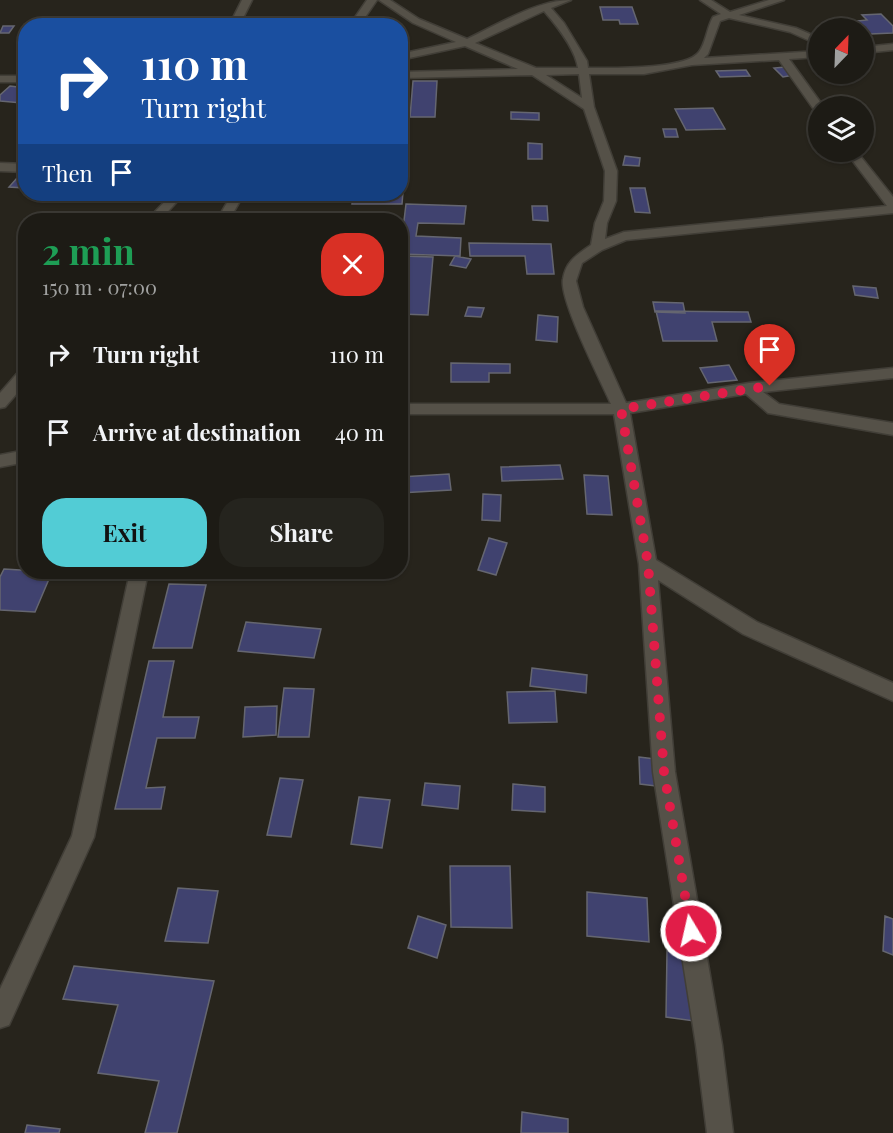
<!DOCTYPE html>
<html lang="en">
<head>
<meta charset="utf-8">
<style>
  :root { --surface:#1d1b15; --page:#25241e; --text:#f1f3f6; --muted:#a0a1a0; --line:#3b3934; --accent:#52ccd5 }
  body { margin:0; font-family:"Playfair Display",serif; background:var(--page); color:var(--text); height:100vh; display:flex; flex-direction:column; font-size:22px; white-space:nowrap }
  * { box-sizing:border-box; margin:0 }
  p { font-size:20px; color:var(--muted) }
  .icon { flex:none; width:33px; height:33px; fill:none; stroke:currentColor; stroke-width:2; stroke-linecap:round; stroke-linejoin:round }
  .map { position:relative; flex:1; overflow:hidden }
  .details { position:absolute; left:18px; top:213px; width:390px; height:366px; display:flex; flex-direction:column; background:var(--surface); border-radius:24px; box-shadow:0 2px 4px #0004,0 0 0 2px var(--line) }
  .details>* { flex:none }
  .top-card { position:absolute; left:18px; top:18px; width:390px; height:183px; border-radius:24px; box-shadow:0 2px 4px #0004,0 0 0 2px var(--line); background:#1a4fa0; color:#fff; overflow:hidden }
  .needle { width:39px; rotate:23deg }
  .buttons { position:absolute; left:808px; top:18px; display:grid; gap:12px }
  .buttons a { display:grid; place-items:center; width:66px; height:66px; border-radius:50%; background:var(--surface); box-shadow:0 2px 4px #0004,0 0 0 2px var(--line); font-size:30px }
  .pin { position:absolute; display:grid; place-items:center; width:51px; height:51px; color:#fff; margin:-62px -26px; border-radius:50% 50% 50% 0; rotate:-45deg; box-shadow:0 0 6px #0007 }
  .pin .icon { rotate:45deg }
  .me { position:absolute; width:66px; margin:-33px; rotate:351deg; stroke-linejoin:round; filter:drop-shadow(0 0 4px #0008) }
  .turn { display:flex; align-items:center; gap:21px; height:126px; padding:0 24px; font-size:27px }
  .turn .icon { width:78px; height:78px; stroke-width:2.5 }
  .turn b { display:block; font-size:42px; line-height:51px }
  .then { display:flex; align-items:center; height:57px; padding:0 24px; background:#0003; gap:12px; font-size:22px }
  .round { display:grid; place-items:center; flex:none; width:63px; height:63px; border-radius:24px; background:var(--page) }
  .head { display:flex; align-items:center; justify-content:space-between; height:102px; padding:0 24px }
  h1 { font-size:36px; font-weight:700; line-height:45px; color:#1e9e55 }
  .action { display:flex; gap:12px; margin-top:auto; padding:12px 24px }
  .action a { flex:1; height:69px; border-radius:24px; background:var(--accent); color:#111; font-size:24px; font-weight:700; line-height:69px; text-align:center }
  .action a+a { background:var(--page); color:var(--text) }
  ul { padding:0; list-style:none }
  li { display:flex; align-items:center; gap:18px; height:78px; padding:0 24px }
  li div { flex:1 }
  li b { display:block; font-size:22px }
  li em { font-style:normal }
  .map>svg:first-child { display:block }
  .building { fill:#40426f; stroke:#656670; stroke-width:1.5 }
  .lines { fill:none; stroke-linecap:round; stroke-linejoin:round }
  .street-casing { stroke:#413e37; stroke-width:3 }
  .street { fill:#555148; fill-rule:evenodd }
  .route { stroke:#e11d48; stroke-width:10; stroke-dasharray:0 18 }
</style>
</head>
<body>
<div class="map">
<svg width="893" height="1133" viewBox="0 0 893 1133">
  <rect width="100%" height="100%" fill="#27241c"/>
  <path class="building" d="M600,7H632L638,24H620L619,20H603Z
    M881,14L893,26V33L870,34L857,21L867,20L862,15Z
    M3,26H14L9,33H0Z
    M785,67L794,75L783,77L774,68Z
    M746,70L750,76L720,77L716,71Z
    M413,81H437L435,117H410Z
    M10,86L26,88V100L22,103L0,101V95Z
    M713,108L725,129L686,130L675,109Z
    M511,112L539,113V120L511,119Z
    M663,129H676L678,137H665Z
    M528,143L542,144V159H528Z
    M625,156L640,158L639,166L623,165Z
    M17,178L26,179L25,188L9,187Z
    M630,188H645L650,213L635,212Z
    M400,192H403L402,204H352L353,194H400Z
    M69,194H84L77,201L64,199Z
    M406,204L466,206L464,224L418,223L416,236L461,238L460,256L400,254Z
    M532,206H547L548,221L533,220Z
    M469,243L551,244L554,274H527L525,256H470Z
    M401,256L433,257L428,315L400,314Z
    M455,256L471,259L466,268L450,265Z
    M853,286L876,288L878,298L855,295Z
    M653,302L683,303L685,313L655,312Z
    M468,307L484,308L481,317L465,316Z
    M656,311L748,312L751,322H712L717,341H663Z
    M538,315L558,317L557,342L536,340Z
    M451,363L510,364V373H489V382H451Z
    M729,365L737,380L708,383L700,368Z
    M560,465L563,479L502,481L501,467Z
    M449,474L451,490L400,493V477Z
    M584,475L608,476L612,515L587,514Z
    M483,494L501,495L500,521L482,520Z
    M489,538L507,543L496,575L478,570Z
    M4,569L52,572L35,612L0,610V577Z
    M169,584L206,585L192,648H153Z
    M246,622L321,629L314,658L238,651Z
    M149,661H174L163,717H199L195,738H157L146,788L165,787L161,809H115Z
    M532,668L587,675L586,693L530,686Z
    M284,688L314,689L309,737H278Z
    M555,691L557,722L509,723L507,692Z
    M277,706L276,735L243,737L245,707Z
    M639,757L663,760L664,787L640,784Z
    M280,778L303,780L291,837L267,835Z
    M425,783L460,786L458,809L422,805Z
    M513,784L545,787V812L512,810Z
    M359,797L390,800L382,848L351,844Z
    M450,866H510L512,928L451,927Z
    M178,888L218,891L208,943L165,941Z
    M587,892L647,898L649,942L587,936Z
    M418,916L446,925L437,958L408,948Z
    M885,916L893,919V955L883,951Z
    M667,951L693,956L694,1021L666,1017Z
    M74,966L214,981L177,1133H145L159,1081L98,1073L118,1005L63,999Z
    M522,1112L568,1119V1133H521Z
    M27,1125L60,1129L59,1133H25Z"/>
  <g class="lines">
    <defs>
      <path id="street" d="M242,0H252L239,26H229Z
        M367,0H377L359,26H349Z
        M379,0H390L419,19L467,39C497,25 537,0 571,0L551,8L564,23L587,61L588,68C610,68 686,70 699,52C706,43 707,27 713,17L721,14L700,0H711L730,12L769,0H784L739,15L796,28L819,38V45L790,32L729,18L720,21L708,54L704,58L819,51V57L789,59L823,106H819V112L815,111L779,60L692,65L644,74H589L594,107L617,171L616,201L607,223L605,239L624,232L887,206L846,152H857L893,197V213L626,240L602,250L582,263L576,281L583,307L626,403L749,383L893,368V378L763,392L779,404L893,423V435L774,414L768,413L746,394L630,413L656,560L757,622L893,683V701L743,634L658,580L675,772L722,1045L733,1133H707L696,1045L653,772L639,564L614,414H400V404H611C601,381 559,300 563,279C566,261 577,255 591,245L595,223L604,201L605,171L584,109L532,75L400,78V72L518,69L465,46L400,60V54L456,42L413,23ZM544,11C557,26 575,48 578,68H536L475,43ZM579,74L582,98L546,75Z
        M893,44V50L864,53V47Z
        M0,76H26V82H0Z
        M0,163L26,164V172L0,171Z
        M172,194H184L160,220H147Z
        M232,194H244L229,220H217Z
        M26,367V383L5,407L0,408V393L21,369Z
        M26,450V462L0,467V455Z
        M130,572H148L94,837L9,1025L0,1028V989L72,836Z"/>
    </defs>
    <use href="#street" class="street-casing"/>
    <use href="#street" class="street"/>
  </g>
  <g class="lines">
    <path class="route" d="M691,931L664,772L648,564L621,409L770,386"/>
  </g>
</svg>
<div class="buttons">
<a><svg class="needle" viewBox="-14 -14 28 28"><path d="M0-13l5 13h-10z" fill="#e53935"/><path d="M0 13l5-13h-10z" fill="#a0a1a0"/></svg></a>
<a><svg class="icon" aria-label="layers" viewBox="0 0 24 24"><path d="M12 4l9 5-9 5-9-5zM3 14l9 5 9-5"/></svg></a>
</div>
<div class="pin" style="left:770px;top:386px;background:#d93025"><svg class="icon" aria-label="arrive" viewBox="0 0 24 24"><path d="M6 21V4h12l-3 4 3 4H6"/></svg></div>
<svg class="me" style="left:691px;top:931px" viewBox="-20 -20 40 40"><circle r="17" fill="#e11d48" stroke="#fff" stroke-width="3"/><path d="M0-11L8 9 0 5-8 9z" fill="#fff"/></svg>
<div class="top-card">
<div class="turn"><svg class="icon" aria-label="right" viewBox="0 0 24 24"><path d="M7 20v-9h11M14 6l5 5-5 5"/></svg><div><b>110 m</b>Turn right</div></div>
<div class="then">Then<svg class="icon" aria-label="arrive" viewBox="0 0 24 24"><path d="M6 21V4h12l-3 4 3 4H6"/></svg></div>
</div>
<section class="details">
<div class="head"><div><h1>2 min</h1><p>150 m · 07:00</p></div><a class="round" style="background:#d93025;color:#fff"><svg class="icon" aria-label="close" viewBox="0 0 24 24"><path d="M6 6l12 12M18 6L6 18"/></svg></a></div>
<ul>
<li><svg class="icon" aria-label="right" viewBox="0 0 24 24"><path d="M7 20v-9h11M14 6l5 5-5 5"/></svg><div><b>Turn right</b></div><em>110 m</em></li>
<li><svg class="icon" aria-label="arrive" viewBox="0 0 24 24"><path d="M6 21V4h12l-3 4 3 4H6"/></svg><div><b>Arrive at destination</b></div><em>40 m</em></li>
</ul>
<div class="action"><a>Exit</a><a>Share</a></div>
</section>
</div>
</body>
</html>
